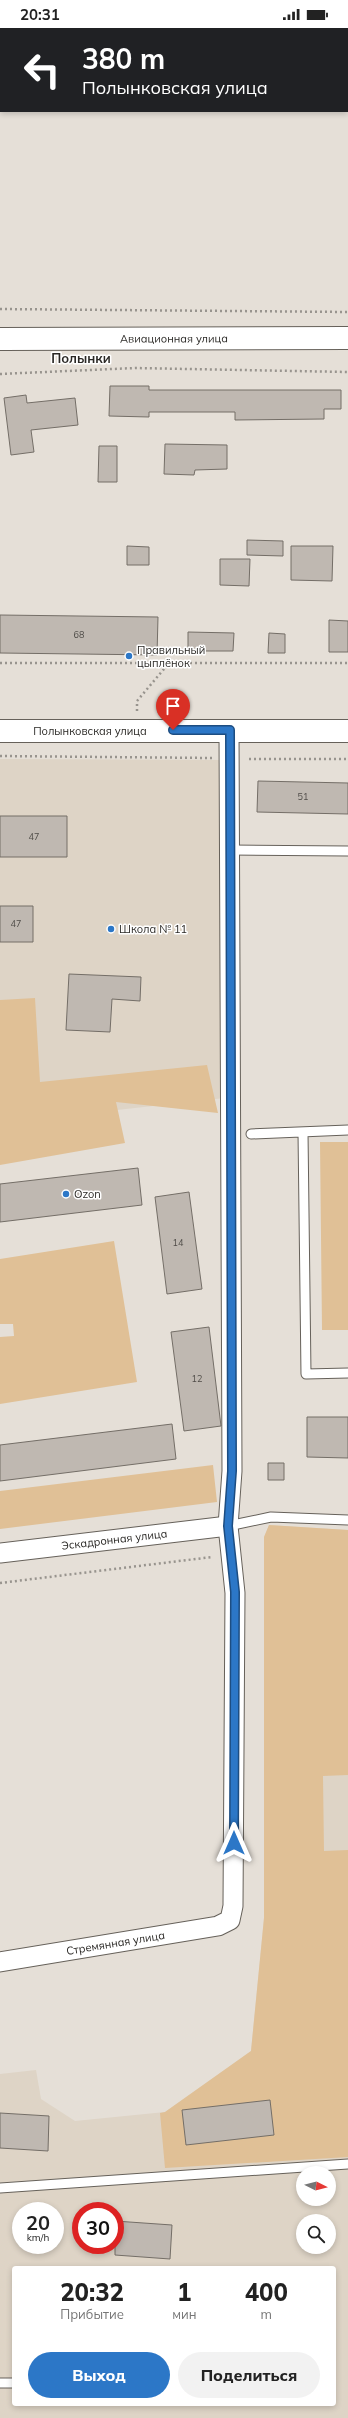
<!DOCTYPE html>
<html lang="ru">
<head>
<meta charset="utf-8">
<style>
  :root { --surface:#fff; --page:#f2f2f2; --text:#222; --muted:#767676; --accent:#2c77c7 }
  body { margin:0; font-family:Mulish,sans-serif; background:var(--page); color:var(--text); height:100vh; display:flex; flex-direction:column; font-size:15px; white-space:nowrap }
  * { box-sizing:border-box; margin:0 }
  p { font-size:13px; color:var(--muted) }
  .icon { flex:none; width:22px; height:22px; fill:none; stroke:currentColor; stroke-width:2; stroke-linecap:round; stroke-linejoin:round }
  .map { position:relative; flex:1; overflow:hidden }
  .sheet { position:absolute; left:12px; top:2238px; width:324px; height:140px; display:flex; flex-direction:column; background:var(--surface); border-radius:4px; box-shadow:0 2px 6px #0003 }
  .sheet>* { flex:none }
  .hud { position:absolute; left:0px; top:0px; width:348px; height:84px; box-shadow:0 2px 6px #0003; background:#202124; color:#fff; overflow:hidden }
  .needle { width:26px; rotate:96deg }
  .buttons { position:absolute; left:296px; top:2138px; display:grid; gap:8px }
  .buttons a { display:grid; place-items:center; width:40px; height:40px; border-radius:50%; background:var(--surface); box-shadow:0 2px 6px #0003; font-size:20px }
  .speed { position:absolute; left:12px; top:2174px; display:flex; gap:8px; font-size:20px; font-weight:700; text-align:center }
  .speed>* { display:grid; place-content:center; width:52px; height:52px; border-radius:50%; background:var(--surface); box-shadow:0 2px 6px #0003; line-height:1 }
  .speed small { font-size:10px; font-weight:400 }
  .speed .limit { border:6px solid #d22; background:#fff; color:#111 }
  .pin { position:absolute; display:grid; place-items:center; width:34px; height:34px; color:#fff; margin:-41px -17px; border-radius:50% 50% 50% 0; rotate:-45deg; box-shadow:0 0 4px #0007 }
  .pin .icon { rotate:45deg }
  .me { position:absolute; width:44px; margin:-22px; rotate:0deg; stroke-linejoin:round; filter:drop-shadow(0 0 3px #0008) }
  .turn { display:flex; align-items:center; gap:14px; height:84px; padding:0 16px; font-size:18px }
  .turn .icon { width:52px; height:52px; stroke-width:2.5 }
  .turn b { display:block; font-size:28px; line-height:34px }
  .eta { display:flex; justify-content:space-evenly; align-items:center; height:68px; text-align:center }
  .eta b { font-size:24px; font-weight:800; line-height:28px }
  .button { display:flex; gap:8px; margin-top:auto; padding:8px 16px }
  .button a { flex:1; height:46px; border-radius:24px; background:var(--accent); color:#fff; font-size:16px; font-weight:800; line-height:46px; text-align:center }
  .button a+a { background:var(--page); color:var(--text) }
  .status { display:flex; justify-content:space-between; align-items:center; height:28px; padding:0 20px; background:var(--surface); direction:ltr }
  .status svg { height:11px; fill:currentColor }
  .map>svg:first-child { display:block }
  .built { fill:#ded4c6; fill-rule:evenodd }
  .green { fill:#e0c096 }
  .building { fill:#bfb8b1; stroke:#746e67 }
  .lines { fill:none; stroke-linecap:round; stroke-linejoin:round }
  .lane-casing { stroke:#66615a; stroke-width:11 }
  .street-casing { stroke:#66615a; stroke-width:21 }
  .secondary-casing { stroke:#66615a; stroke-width:24 }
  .path { stroke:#98948e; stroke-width:2.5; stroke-dasharray:2 3; stroke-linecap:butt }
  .lane { stroke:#fff; stroke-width:9 }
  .street { stroke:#fff; stroke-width:19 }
  .secondary { stroke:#fff; stroke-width:22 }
  .route-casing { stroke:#1d4d81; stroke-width:10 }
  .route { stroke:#2c77c7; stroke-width:7 }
  .poi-dot { fill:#2c77c7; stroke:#fff; stroke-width:1.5 }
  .labels { text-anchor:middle; stroke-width:3; stroke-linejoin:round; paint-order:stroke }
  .number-label { font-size:9px; fill:#4f4c48 }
  .street-label { font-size:11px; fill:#2a2825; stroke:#fff }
  .poi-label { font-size:11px; fill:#2a2825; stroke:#fff; text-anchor:start }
  .quarter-label { font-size:13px; font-weight:bold; fill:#2a2825; stroke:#fff }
</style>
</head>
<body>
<div class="status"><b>20:31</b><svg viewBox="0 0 49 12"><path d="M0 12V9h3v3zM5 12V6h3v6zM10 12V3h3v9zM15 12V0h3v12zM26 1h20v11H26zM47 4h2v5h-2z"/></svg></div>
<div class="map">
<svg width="348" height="2390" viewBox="0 0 348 2390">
  <rect width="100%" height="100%" fill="#e5dfd7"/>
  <path class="built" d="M0,731L221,732L225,1070L0,1095Z
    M269,1497L348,1502V2390H0V2046L36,2042L41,2071L75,2093L165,2084L251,2023L264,1890V1509ZM303,2145H329V2171H303ZM21,2183H55V2217H21ZM81,2183H115V2217H81ZM303,2193H329V2219H303ZM14,2240H334V2376H14Z"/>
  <path class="green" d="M35,970L40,1054L207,1037L218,1085L116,1074L125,1115L0,1137V972Z
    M320,1114H348V1302H322Z
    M114,1213L137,1354L0,1376V1309L14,1308L13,1296H0V1231Z
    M213,1437L217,1474L0,1501V1463Z
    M269,1497L348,1502V1747L323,1748L324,1823L348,1822V2129L165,2140L160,2085L165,2084L251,2023L264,1890V1509Z"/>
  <path class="building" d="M110,358H149V362H341V381H324V391L235,392V384H149V389L109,388Z
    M26,367L27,375L75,370L78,397L31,402L34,424L11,427L4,370Z
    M165,416L227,417V441L195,442L194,447L164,446Z
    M99,418H117V454H98Z
    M247,512L283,513V528L247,527Z
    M127,518L149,519V537H127Z
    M291,518H333L332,553L291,552Z
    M220,531H250L249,558L220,557Z
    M0,587L158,589L157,627L0,625Z
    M329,592L348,593V624H329Z
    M188,604L234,605L233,623H188Z
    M269,605L285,606V625H268Z
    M258,753L348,755V786L257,784Z
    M0,788H67V829H0Z
    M0,878H33V914H0Z
    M69,946L141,949L140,973L112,971L110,1004L66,1002Z
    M138,1140L142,1177L0,1194V1156Z
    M189,1164L202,1261L167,1266L155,1169Z
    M209,1299L221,1398L184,1403L171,1304Z
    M307,1389H348V1430L307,1429Z
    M172,1396L176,1431L0,1453V1417Z
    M268,1435H284V1452H268Z
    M270,2072L274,2107L186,2117L182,2082Z
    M0,2085L49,2088L48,2123L0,2120Z
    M115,2193L172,2197L170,2231L115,2227Z"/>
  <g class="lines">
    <defs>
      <path id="lane" d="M230,822L348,823
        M303,1104L306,1346L348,1345
        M251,1106L348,1102
        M228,1498L271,1489L348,1492
        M0,2160L348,2136
        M0,2355H14"/>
      <g id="street">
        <path d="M347,8H348"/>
        <path d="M0,9H1"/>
        <path id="s1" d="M0,1525L228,1498"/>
        <path id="s2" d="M0,1934L218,1898L230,1892L233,1878L235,1565L228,1498L232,1443L229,702"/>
      </g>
      <g id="secondary">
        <path id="s3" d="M0,311L348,310"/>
        <path id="s4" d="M0,703H348"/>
      </g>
    </defs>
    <use href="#lane" class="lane-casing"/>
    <use href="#street" class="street-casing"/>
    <use href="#secondary" class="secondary-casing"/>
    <path class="path" d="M0,281L348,284
      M0,346L135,340L348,344
      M0,635H348
      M137,683V673L169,635
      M0,728L212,730
      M249,731H348
      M0,1555L212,1529"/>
    <use href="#lane" class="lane"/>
    <use href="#street" class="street"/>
    <use href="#secondary" class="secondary"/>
  </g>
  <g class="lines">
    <defs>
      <path id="route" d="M173,702H230L232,1443L228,1498L235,1564L234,1815"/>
    </defs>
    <use href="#route" class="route-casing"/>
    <use href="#route" class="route"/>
  </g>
  <g class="poi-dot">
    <circle cx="129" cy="628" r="4"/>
    <circle cx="111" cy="901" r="4"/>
    <circle cx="66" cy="1166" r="4"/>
  </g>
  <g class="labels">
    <g class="number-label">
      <text x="79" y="610">68</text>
      <text x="303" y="772">51</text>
      <text x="34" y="812">47</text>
      <text x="16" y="899">47</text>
      <text x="178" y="1218">14</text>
      <text x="197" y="1354">12</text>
    </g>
    <g class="street-label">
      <text dy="4" stroke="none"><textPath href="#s3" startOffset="174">Авиационная улица</textPath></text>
      <text dy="4" stroke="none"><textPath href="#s4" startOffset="90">Полынковская улица</textPath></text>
      <text dy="4" stroke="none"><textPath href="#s1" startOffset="115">Эскадронная улица</textPath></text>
      <text dy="4" stroke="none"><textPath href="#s2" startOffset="117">Стремянная улица</textPath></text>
    </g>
    <g class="poi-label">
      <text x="137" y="626">Правильный<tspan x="137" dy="13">цыплёнок</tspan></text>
      <text x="119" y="905">Школа № 11</text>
      <text x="74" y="1170">Ozon</text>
    </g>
    <g class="quarter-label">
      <text x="81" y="335">Полынки</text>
    </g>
  </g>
</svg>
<div class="buttons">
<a><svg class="needle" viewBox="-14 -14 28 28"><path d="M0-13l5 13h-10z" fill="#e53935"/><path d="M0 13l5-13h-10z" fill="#767676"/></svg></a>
<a><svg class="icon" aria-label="search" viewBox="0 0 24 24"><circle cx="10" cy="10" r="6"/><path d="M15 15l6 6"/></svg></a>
</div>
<div class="speed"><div>20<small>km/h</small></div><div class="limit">30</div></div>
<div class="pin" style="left:173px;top:702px;background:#d93025"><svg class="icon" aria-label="arrive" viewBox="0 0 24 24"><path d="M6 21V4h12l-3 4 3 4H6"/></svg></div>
<svg class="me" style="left:234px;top:1815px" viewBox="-20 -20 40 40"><path d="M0-17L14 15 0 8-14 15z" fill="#2c77c7" stroke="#fff" stroke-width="4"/></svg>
<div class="hud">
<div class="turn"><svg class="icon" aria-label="left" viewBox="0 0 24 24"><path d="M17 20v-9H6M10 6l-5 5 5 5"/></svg><div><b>380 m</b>Полынковская улица</div></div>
</div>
<section class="sheet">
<div class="eta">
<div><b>20:32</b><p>Прибытие</p></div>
<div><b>1</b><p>мин</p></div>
<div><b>400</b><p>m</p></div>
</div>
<div class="button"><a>Выход</a><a>Поделиться</a></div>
</section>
</div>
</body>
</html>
